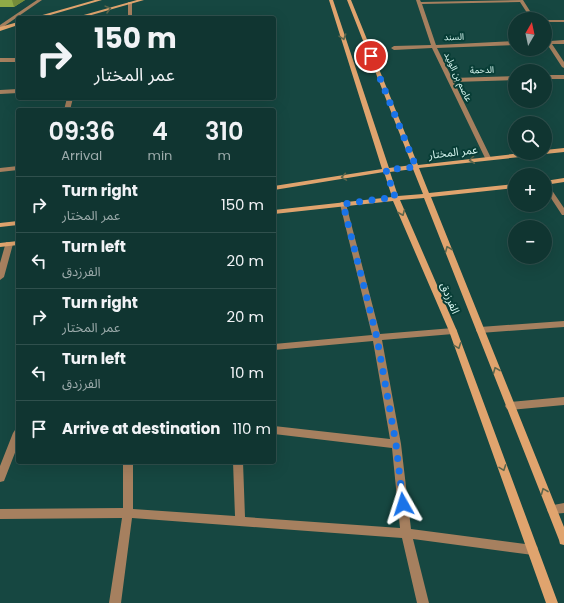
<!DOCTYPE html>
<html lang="en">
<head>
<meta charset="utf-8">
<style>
  :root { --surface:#103531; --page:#1e403d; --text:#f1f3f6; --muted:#9cabab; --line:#30504d }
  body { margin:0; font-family:Poppins,"Noto Sans Arabic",sans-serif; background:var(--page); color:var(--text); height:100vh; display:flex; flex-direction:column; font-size:15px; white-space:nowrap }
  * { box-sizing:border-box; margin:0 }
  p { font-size:13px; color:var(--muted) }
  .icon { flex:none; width:22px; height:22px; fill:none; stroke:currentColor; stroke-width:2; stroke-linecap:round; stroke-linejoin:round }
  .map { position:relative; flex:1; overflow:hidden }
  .drawer { position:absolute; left:16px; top:108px; width:260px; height:356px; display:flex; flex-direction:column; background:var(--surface); border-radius:4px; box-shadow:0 4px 16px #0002,0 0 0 1px var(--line) }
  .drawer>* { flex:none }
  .guide { position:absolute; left:16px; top:16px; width:260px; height:84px; border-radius:4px; box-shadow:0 4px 16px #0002,0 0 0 1px var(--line); background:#103531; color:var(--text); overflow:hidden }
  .needle { width:26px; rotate:9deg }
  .controls { position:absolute; left:508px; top:12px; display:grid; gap:8px }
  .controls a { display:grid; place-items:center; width:44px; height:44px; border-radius:50%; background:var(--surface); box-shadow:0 4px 16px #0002,0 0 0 1px var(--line); font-size:20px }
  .pin { position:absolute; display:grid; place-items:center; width:34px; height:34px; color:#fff; margin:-17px; border:2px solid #fff; border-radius:50%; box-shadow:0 1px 4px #0007 }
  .me { position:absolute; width:44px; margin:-22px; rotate:354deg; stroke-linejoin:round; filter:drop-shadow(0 0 3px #0008) }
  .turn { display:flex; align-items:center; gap:14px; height:84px; padding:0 12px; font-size:18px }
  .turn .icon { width:52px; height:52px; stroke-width:2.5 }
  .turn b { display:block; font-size:28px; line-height:34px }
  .eta { display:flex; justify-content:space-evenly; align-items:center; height:68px; text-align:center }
  .eta b { font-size:24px; font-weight:600; line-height:28px }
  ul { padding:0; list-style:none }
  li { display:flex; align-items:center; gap:12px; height:56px; padding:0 12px; border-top:1px solid var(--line) }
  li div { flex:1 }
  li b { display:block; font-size:15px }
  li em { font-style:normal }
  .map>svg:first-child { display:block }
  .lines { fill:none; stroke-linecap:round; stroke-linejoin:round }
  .street { fill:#a6805f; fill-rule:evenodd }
  .secondary { fill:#e0a46e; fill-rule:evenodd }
  .wall { fill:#8faa47 }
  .shaded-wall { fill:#748b3a }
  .oneway { stroke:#5e664c }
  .route { stroke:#1a73e8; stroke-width:7; stroke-dasharray:0 12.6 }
  .labels { text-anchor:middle; stroke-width:4; stroke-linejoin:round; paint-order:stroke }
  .far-street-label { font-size:9px; fill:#d9f8f2; stroke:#083d36 }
  .street-label { font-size:11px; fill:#d9f8f2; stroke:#083d36 }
</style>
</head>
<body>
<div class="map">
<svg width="564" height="603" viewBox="0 0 564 603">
  <rect width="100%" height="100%" fill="#164741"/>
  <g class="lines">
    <path class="street" d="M37,0H42L0,29V25Z
      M416,0H420L421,2L523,0L535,19H531L520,2L422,4L436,45L515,41V45L437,48L452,78L515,76V80L454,82L491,158L490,159L488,160L485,158L432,48L394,50L391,48L394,46L431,45Z
      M128,2L132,3V18H128Z
      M545,20H564V22H545Z
      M545,35L547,36L550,41L564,40V44H552L564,62V68L562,67L547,44L545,45Z
      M0,58H18V62H0Z
      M545,75H564V79H545Z
      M18,89V93L0,94V90Z
      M67,98H73L70,110H64Z
      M18,166V170L0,172V168Z
      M545,182L547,183L564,208V215H562L545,189Z
      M341,202H343L346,204L380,334L453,328L456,329L457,331L456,333L453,334L382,340L401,444L411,529L533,545L537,546L538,550L537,554L533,555L413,539L429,603H417L402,538L132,518L121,603H109L122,518L0,519V509L123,508V462H133V509L235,516L233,462H243L245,517L400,528L392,448L274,434V426L390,439L373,341L274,350V344L372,335L340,204Z
      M6,242H12L13,244L4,277L0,280V263Z
      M564,321V327L480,333L477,332L476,330L477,328L480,327Z
      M564,397V405L510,410L507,409L505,406L507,403L510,402Z
      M18,429V445L4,481L0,482V466L13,433L15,430Z
      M564,503V513L552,514L548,512L547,509L548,506Z"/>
    <path class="secondary" d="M95,0H102L40,18H32Z
      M137,0H144L81,18H73Z
      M329,0H333L389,168L412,165L347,0H351L418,165L522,153H542L539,155L419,168L429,193L515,184V188L431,197L564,527V545L560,544L559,540L424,198L400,200L457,331L558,603H546L449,331L393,201L274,214V210L392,197L384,172L274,190V186L382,169ZM413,169L423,194L398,196L390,172Z
      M18,22V25L0,31V27Z
      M564,148V152L545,154L543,153H545V150Z
      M564,178V182L545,185V181Z
      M18,221V225L0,227V223Z
      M18,241V245L0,247V243Z"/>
  </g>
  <path class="wall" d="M0,0H25L14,7H0Z"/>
  <path class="shaded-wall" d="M12,0H25L14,7Z"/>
  <defs><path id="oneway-chevron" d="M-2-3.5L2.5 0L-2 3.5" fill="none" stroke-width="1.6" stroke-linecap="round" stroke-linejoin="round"/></defs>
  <g class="oneway">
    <use href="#oneway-chevron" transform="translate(108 9) rotate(-15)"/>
    <use href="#oneway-chevron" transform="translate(343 37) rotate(72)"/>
    <use href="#oneway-chevron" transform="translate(472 160) rotate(173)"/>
    <use href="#oneway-chevron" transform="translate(344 177) rotate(171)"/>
    <use href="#oneway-chevron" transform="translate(402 213) rotate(67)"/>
    <use href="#oneway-chevron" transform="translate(448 249) rotate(-112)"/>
    <use href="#oneway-chevron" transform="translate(458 346) rotate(70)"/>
    <use href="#oneway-chevron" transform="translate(496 370) rotate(-112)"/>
    <use href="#oneway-chevron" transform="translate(503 468) rotate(70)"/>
    <use href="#oneway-chevron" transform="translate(544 491) rotate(-112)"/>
  </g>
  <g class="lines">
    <path class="route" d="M371,56L416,167L386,170L395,197L343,204L377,338L396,444L403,504"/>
  </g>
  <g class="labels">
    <g class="far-street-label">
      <text transform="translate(454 37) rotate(-2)" y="3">السند</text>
      <text transform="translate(482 70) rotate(-2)" y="3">الدحمة</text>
      <text transform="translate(458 77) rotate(65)" y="3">عاصم بن الوليد</text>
    </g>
    <g class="street-label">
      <text transform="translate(453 152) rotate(-7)" y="4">عمر المختار</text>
      <text transform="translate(450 298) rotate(67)" y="4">الفرزدق</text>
    </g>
  </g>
</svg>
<div class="controls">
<a><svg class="needle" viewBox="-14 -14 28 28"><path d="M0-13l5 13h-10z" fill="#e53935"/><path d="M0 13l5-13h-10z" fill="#9cabab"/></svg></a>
<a><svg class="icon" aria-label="sound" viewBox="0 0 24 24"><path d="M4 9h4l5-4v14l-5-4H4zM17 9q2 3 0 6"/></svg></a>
<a><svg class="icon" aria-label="search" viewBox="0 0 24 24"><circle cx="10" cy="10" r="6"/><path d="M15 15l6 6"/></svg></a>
<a>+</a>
<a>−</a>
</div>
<div class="pin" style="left:371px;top:56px;background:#d93025"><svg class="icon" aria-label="arrive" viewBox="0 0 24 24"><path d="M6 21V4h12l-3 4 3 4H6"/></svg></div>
<svg class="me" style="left:403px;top:504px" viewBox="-20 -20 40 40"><path d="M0-17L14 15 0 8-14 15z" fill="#1a73e8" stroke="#fff" stroke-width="4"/></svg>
<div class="guide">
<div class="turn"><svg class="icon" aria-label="right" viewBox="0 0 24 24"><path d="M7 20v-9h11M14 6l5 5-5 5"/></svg><div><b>150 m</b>عمر المختار</div></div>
</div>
<section class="drawer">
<div class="eta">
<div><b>09:36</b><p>Arrival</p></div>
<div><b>4</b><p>min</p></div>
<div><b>310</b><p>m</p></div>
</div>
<ul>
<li><svg class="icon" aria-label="right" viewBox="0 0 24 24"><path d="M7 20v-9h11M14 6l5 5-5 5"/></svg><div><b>Turn right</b><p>عمر المختار</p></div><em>150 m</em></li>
<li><svg class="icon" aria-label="left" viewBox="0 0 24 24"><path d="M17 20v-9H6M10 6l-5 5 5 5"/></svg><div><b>Turn left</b><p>الفرزدق</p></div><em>20 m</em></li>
<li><svg class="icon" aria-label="right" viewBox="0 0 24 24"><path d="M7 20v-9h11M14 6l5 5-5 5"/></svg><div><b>Turn right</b><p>عمر المختار</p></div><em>20 m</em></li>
<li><svg class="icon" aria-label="left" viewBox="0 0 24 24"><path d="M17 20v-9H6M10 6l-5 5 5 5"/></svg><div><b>Turn left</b><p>الفرزدق</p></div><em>10 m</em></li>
<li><svg class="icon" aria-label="arrive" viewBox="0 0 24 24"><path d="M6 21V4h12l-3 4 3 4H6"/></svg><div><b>Arrive at destination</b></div><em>110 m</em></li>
</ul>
</section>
</div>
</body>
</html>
